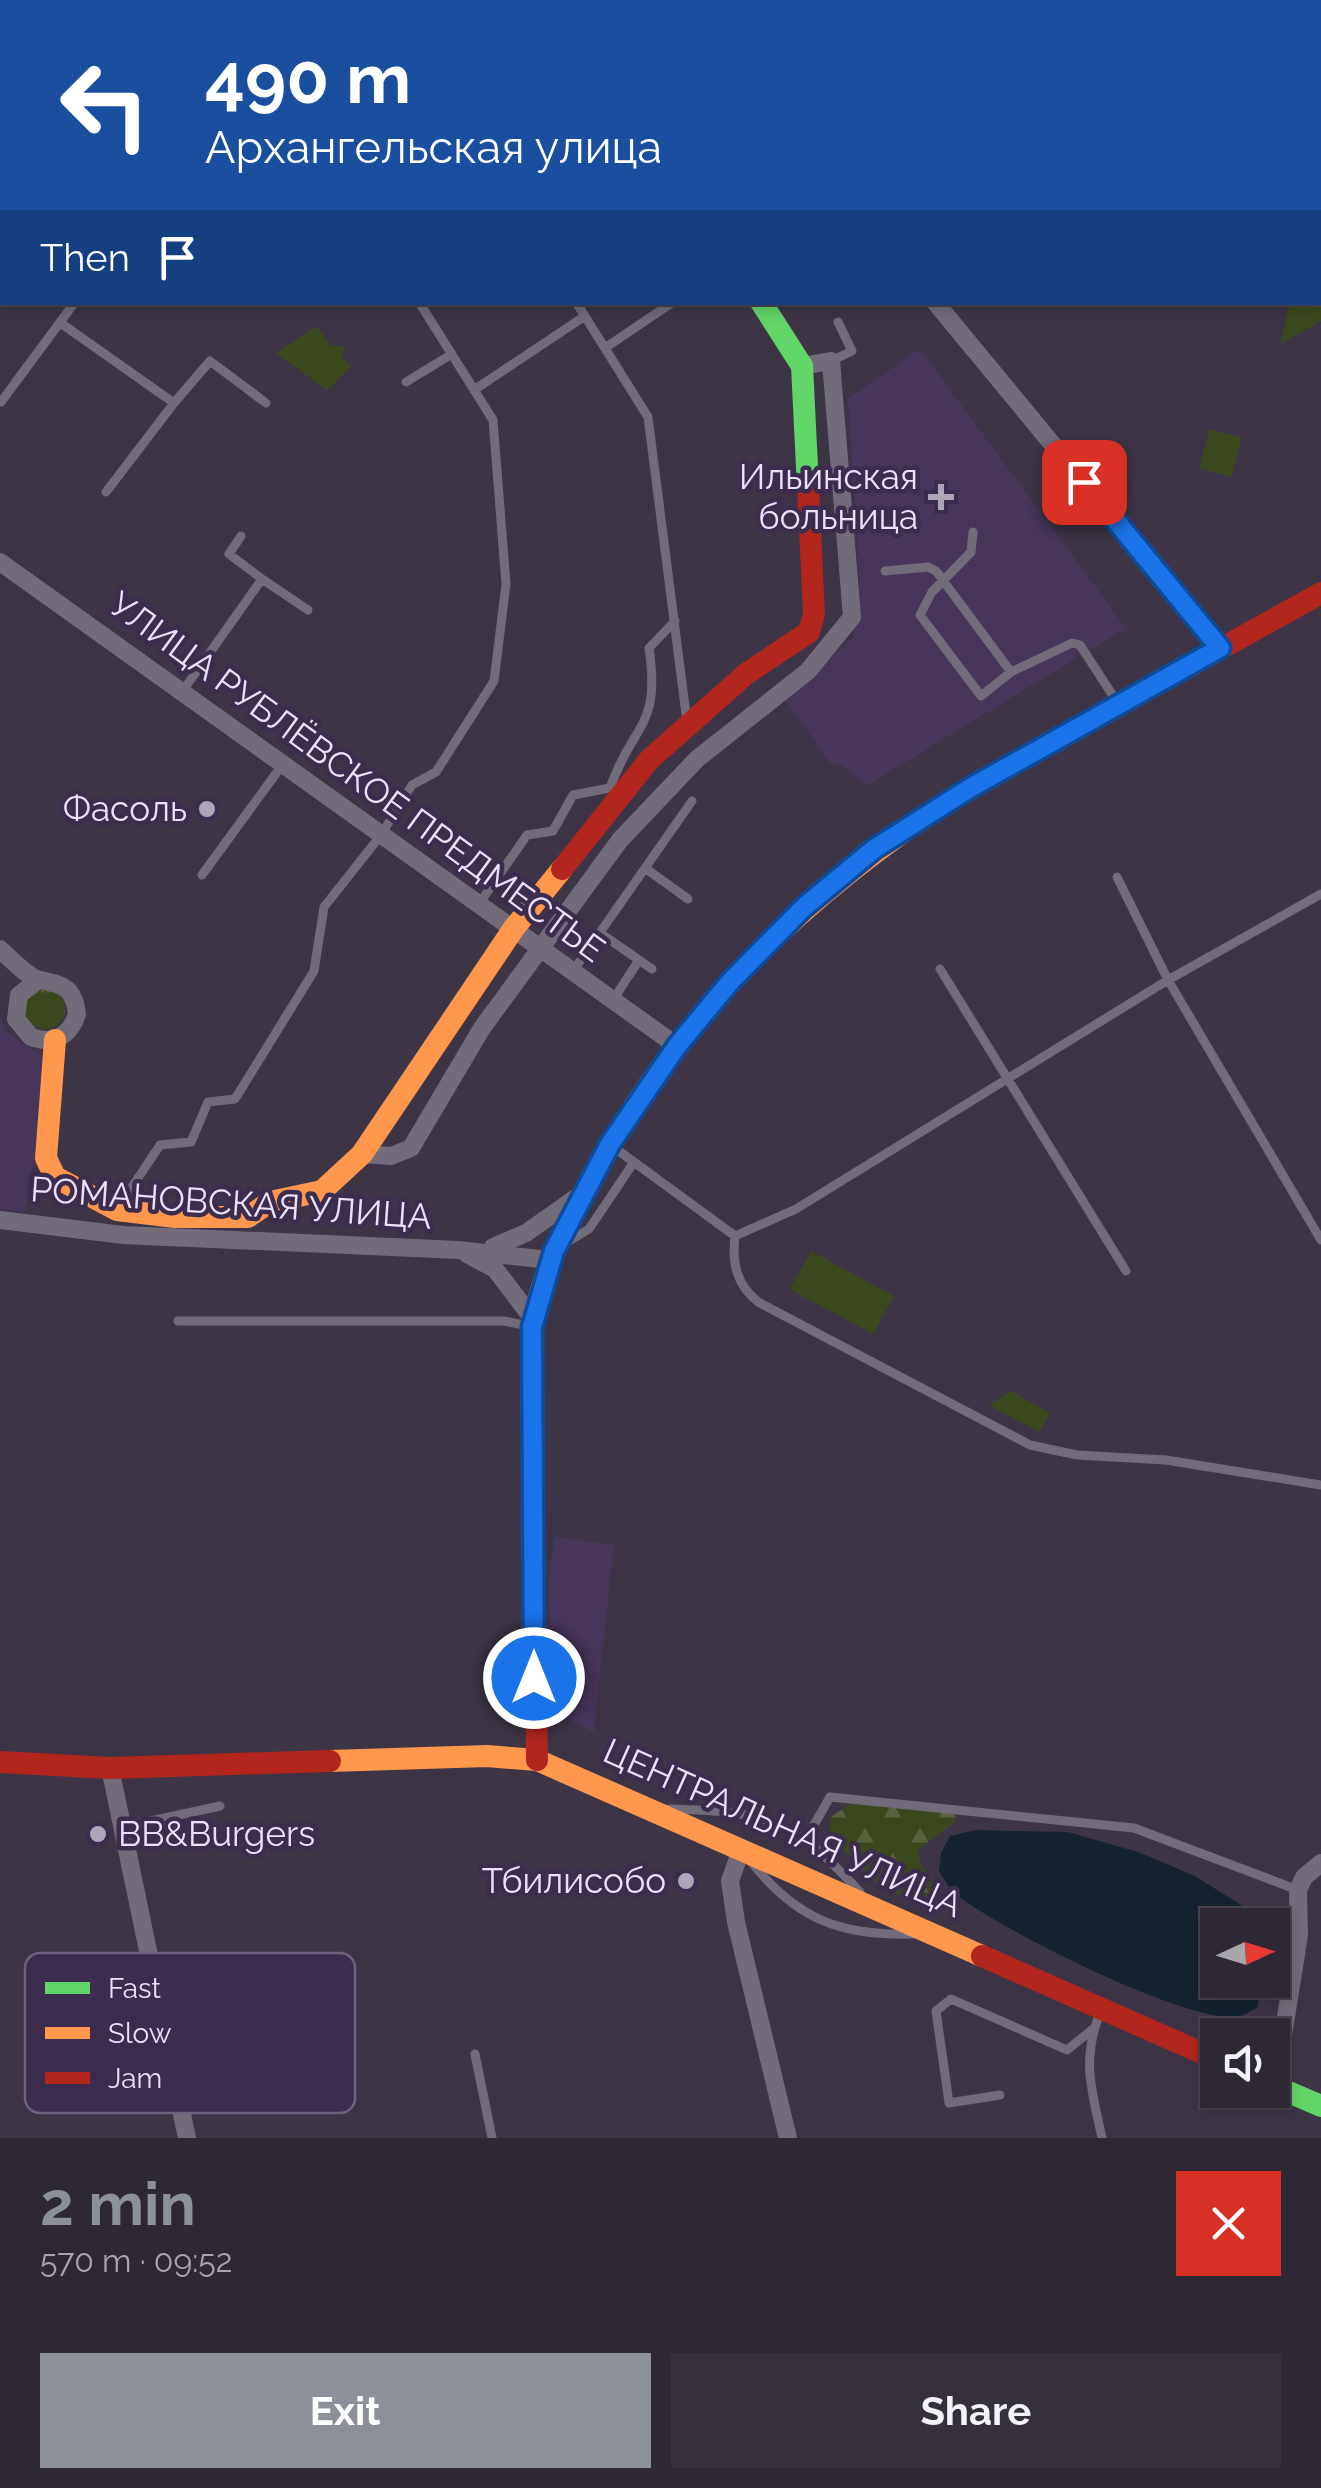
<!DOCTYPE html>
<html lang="en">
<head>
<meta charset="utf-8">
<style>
  :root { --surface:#2e2834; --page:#36303c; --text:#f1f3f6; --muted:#a7a6ac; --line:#49444f; --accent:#8c9099 }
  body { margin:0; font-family:Raleway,sans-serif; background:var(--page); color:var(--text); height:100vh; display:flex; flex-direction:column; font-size:38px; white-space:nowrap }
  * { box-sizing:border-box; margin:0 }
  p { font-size:32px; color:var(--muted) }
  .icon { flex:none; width:55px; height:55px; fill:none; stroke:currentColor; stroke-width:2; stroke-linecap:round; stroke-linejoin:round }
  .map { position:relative; height:2138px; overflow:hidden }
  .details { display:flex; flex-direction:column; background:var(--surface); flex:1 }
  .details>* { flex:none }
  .guide { position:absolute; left:0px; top:0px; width:1322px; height:305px; box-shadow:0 5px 15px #0003,0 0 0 2px var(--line); background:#1a4fa0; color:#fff; overflow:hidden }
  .needle { width:65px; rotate:86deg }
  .controls { position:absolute; left:1200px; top:1908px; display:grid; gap:20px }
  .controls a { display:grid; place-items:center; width:90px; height:90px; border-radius:0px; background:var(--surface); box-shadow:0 5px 15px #0003,0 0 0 2px var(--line); font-size:50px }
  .pin { position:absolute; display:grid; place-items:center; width:85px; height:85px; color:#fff; margin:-42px; border-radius:20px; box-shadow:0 5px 15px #0006 }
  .me { position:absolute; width:110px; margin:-55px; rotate:0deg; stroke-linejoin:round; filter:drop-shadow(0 0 8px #0008) }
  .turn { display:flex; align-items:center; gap:35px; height:210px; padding:0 40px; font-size:45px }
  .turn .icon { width:130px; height:130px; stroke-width:2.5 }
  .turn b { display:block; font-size:70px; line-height:85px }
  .then { display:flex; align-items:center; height:95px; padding:0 40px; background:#0003; gap:20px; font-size:38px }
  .round { display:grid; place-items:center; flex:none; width:105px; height:105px; border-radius:0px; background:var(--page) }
  .head { display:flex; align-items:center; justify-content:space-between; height:170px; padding:0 40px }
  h1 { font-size:60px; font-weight:700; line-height:75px; color:var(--accent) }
  .action { display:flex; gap:20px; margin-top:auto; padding:20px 40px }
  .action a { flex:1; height:115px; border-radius:0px; background:var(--accent); color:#fff; font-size:40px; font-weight:700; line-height:115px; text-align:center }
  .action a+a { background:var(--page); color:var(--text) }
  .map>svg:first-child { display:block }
  .built { fill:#47355a }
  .grass { fill:url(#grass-tufts) }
  .forest { fill:url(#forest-firs) }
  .park { fill:#3b481e }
  .water { fill:#152330 }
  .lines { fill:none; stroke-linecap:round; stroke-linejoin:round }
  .lane { stroke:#726b7a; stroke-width:9 }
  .street { stroke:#726b7a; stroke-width:18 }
  .fast { stroke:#63d668; stroke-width:22 }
  .slow { stroke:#ff974d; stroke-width:22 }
  .jam { stroke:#b3261e; stroke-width:22 }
  .route-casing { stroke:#114b97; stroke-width:25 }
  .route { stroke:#1a73e8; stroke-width:18 }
  .poi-dot { fill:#ada5b8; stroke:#3c2d4e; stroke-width:4 }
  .labels { text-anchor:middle; stroke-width:9; stroke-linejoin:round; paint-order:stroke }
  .poi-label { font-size:35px; fill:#eae1f6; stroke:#3c2d4e; text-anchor:end }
  .street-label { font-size:35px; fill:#eae1f6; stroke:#3c2d4e }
  .key { fill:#3c2d4e; stroke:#706380; stroke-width:2.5 }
  .key-label { font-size:28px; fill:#eae1f6 }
</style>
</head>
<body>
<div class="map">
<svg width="1321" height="2138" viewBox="0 0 1321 2138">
  <defs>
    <pattern id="grass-tufts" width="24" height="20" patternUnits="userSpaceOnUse" patternTransform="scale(2.5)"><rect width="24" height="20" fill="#3b481e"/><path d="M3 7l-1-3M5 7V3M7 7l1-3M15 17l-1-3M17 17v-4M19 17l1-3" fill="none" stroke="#58623f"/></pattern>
    <pattern id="forest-firs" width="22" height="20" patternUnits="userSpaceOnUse" patternTransform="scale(2.5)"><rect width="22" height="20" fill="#3b481e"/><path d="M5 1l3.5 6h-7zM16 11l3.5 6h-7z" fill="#58623f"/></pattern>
  </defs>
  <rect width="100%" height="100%" fill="#3d3546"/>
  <path class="built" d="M920,349L1126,628L868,785L839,764H830L786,700L853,637L860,596L848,398Z
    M0,1016L5,1031L43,1057L40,1158L30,1171L25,1212L0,1209Z
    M554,1537L614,1545L594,1732L547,1710L549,1576Z"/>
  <path class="grass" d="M25 1009a20 20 0 1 1 40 0a20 20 0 1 1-40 0Z"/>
  <path class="forest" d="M850,1804L956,1813L954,1823L919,1849V1860L943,1901C874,1903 873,1872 828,1837L832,1816Z"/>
  <path class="park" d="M1321,290V321L1280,344L1289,307L1320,302Z
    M317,326L330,345L345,347L342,356L351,367L327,390L276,353Z
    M1209,429L1242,438L1232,477L1199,468Z
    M811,1251L894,1296L873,1334L790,1289Z
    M1011,1391L1050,1413L1040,1432L989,1405Z"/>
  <path class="water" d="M975,1830L1068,1832L1138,1852L1195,1876L1279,1929L1282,1954L1273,1966L1272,1925H1218V1980H1263L1257,2008C1250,2011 1243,2016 1236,2017C1181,2021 1004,1931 958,1896C950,1890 945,1880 939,1872L941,1853L950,1836Z"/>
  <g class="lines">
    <path class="lane" d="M345,0L347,2
      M525,0L526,2
      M1052,0L1061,2
      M1269,0L1273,2
      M1027,2L1028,0
      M0,217L2,220
      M576,302L648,417L687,722
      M62,324L174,403L210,361L266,403
      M605,348L673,302
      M831,361L852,351L838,322
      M406,382L452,354
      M474,390L585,316
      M1,402L75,302
      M106,492L174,403
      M973,532L971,552L932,592L920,615L981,696L1011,672
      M241,536L229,554L262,579
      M885,571L928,567L936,571L1011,672L1072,643L1080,645L1117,702
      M182,692L262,579L308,610
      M610,788C633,722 661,729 649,648L675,621
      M645,868L688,899
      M202,875L283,764
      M1117,877L1168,980L1321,1240
      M479,904L527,835L553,831L573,795L610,788L617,794
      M600,933L652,969
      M940,969L1126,1271
      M573,971L692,801
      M613,1000L639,960
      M612,1146L735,1236L796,1209L1168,980L1321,894
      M118,1208L160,1145L191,1142L208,1102L235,1099L314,971L324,907L381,835L412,785L436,772L494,681L506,584L493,420L419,302
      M735,1236C732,1263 736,1284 758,1302L1030,1445L1077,1455L1166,1460L1321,1485
      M564,1244L589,1229L634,1162
      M178,1321H504L529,1326
      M669,1809C771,1812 790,1817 860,1892
      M123,1827L220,1806
      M807,1837L830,1797L1134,1828L1298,1890
      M752,1863C798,1920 841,1936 913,1934
      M1101,2010C1081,2060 1091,2087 1102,2138
      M475,2054L492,2138
      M1000,2095L949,2103L936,2011L951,1999L1067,2050L1093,2029"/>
    <path class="street" d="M556,0L558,2
      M728,0L729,2
      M272,2L277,0
      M0,198L2,195
      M935,302L1220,647
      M0,562L677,1046
      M0,949C10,958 27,977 40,980C62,985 74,986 77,1014C70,1036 54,1045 31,1037L16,1019L19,995L38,980
      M362,1154L391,1156L411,1148L482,1028L620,840L697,759L808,671L852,617L831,361L802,366
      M0,1220L123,1235L458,1250L549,1260
      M493,1247L526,1233L577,1197
      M467,1254L495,1269L533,1319
      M110,1768L187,2138
      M741,1850L730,1881L736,1922L788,2138
      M1275,2086L1299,1935L1298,1890L1304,1877L1321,1863"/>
    <path class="fast" d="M761,302L802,366L808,487
      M1272,2085L1321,2106"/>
    <path class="slow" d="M55,1040L46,1158L55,1177L117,1210L175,1217H248L270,1202L322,1191L362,1154L514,928L562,869
      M532,1349C532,1293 559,1240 584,1192C674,1020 798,898 959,794
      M330,1761L487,1756L537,1760L982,1956"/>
    <path class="jam" d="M959,794L1321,593
      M562,869L649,760L746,674L809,632L814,614L808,487
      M532,1349L537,1760
      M0,1762L110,1768L330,1761
      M982,1956L1218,2060"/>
  </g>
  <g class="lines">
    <defs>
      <path id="route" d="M534,1678L532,1327L554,1251L610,1144L677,1046L730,982L804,907L874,849L970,788L1220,648L1084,482"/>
    </defs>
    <use href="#route" class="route-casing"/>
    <use href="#route" class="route"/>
  </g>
  <g class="poi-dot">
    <path d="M936 482h10v10h10v10h-10v10h-10v-10h-10v-10h10z"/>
    <circle cx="207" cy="809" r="10"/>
    <circle cx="98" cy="1834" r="10"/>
    <circle cx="686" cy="1881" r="10"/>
  </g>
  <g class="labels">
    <g class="poi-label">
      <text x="918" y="489">Ильинская<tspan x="918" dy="40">больница</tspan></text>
      <text x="187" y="821">Фасоль</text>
      <text x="118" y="1846" text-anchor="start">BB&amp;Burgers</text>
      <text x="666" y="1893">Тбилисобо</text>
    </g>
    <g class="street-label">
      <text transform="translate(357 777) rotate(36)" y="12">УЛИЦА РУБЛЁВСКОЕ ПРЕДМЕСТЬЕ</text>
      <text transform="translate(231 1203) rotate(4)" y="12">РОМАНОВСКАЯ УЛИЦА</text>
      <text transform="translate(783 1828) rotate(24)" y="12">ЦЕНТРАЛЬНАЯ УЛИЦА</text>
    </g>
  </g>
  <rect x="25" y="1953" width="330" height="160" rx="15" class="key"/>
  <rect x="45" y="1982" width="45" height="12" fill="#63d668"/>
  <rect x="45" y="2027" width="45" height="12" fill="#ff974d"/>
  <rect x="45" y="2072" width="45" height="12" fill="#b3261e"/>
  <g class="key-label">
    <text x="108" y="1998">Fast</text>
    <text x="108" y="2043">Slow</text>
    <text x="108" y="2088">Jam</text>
  </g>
</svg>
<div class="controls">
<a><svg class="needle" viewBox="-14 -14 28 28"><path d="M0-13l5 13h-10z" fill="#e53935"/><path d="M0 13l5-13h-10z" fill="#a7a6ac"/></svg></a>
<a><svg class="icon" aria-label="sound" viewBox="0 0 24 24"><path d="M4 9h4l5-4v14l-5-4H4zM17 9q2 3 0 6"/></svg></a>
</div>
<div class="pin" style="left:1084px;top:482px;background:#d93025"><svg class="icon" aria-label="arrive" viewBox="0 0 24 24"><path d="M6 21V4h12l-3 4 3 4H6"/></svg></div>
<svg class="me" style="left:534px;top:1678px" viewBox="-20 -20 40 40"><circle r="17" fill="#1a73e8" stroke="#fff" stroke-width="3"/><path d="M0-11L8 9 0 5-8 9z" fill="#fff"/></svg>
<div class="guide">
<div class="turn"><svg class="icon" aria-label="left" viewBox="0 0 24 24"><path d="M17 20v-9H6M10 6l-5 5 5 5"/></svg><div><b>490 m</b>Архангельская улица</div></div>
<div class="then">Then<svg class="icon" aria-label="arrive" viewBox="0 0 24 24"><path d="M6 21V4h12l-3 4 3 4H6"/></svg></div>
</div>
</div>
<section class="details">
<div class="head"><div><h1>2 min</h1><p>570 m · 09:52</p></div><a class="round" style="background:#d93025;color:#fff"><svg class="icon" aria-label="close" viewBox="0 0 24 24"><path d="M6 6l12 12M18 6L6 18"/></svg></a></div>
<div class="action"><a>Exit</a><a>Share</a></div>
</section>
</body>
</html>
